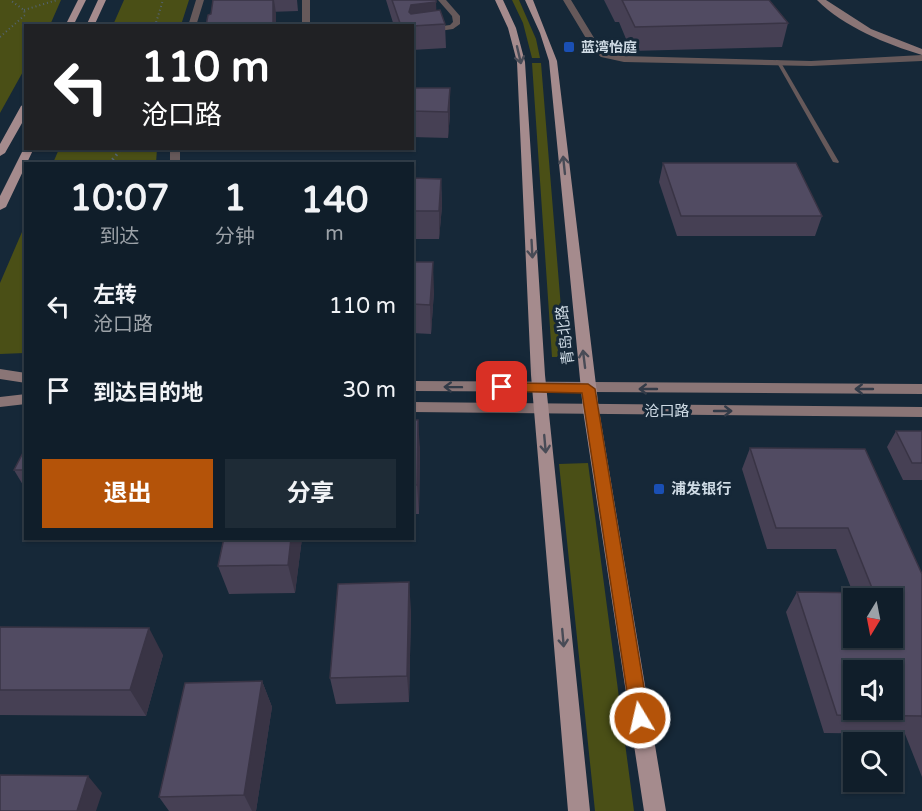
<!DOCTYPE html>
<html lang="zh">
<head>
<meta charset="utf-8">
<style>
  :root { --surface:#101e2a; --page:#1e2b36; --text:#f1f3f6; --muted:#9ca2a8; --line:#303c47; --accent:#b45309 }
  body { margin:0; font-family:"Varela Round","Noto Sans SC",sans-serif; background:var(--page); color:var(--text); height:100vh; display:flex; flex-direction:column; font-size:22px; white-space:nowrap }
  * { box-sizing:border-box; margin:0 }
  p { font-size:20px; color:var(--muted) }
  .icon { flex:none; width:33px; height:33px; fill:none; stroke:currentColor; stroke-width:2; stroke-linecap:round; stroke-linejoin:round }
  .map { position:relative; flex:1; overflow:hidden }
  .drawer { position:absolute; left:24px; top:162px; width:390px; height:378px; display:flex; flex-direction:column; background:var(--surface); border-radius:0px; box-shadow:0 2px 4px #0004,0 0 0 2px var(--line) }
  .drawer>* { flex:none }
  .banner { position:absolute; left:24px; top:24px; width:390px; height:126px; border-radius:0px; box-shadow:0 2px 4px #0004,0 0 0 2px var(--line); background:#202124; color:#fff; overflow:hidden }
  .needle { width:39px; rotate:190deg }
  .controls { position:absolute; left:843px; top:588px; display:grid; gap:12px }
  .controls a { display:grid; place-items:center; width:60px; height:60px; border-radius:0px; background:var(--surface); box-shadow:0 2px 4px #0004,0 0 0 2px var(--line); font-size:30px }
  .pin { position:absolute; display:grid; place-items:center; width:51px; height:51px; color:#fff; margin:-26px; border-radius:12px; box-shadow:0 3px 9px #0006 }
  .me { position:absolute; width:66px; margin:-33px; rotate:351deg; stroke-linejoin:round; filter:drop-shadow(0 0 4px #0008) }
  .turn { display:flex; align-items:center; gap:21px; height:126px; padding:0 18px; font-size:27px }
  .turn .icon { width:78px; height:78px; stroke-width:2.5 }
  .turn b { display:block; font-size:42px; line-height:51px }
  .eta { display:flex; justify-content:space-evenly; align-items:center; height:102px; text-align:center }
  .eta b { font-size:36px; font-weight:700; line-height:42px }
  .button { display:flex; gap:12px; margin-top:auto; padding:12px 18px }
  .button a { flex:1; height:69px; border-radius:0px; background:var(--accent); color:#fff; font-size:24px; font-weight:700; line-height:69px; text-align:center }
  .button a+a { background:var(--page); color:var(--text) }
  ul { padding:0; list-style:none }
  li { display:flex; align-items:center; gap:18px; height:84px; padding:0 18px }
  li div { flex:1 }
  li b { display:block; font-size:22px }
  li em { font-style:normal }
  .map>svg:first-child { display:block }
  .green { fill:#4a4f16 }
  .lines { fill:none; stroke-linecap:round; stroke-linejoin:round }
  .path-far1 { stroke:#546472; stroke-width:2; stroke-dasharray:1 3; stroke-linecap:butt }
  .path { stroke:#546472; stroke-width:3; stroke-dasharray:1.5 4; stroke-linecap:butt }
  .lane { fill:#66595a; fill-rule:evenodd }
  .street { fill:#66595a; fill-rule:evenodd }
  .secondary { fill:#8a7576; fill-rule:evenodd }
  .primary { fill:#a58b8d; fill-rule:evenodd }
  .wall { fill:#464054 }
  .shaded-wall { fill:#393445 }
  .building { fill:#514b62; stroke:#393445; stroke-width:1.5; fill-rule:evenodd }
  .oneway { stroke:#484b56 }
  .oneway2 { stroke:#333b48 }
  .route { fill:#b45309; stroke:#753606; stroke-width:1.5 }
  .transit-dot { fill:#1a4fb4; stroke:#162838; stroke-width:2 }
  .labels { text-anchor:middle; stroke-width:6; stroke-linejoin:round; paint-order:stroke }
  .far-poi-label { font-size:14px; font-weight:bold; fill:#cfdbe5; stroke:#162838; text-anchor:start }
  .street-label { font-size:15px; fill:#cfdbe5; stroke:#162838 }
  .poi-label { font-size:15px; font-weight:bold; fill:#cfdbe5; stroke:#162838; text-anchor:start }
</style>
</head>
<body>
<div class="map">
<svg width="922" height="811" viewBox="0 0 922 811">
  <rect width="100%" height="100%" fill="#162838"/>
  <path class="green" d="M0,0H61L50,25L26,26L25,68L0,113Z
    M124,0H189L181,25H113Z
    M512,0H519L536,39L540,58H532L523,23Z
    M532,63H541L565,357H552Z
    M59,149V148L157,149L156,163H53Z
    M25,225V353L0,354V283Z
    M588,463L634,811H595L559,464Z"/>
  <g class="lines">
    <path class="path-far1" d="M24,10L57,0
      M155,26L163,0
      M0,37L25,15L24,10L10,0"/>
    <path class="path" d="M109,164L122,148"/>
    <path class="lane" d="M776,60L780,61L839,162L838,163L833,162L776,61Z"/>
    <path class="street" d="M196,0H204L196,26H188Z
      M302,0H310V26H302Z
      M438,0H446L460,16V24L453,29L412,35V30L450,25L453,22L452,16Z
      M563,0H571L599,46L607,53L624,56L811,61L922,55V61L811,66L624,62L601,57L593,50Z
      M170,148H180V164H170Z"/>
    <path class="secondary" d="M817,0H826L871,29L922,49V55C886,44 844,27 817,0Z
      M0,369L26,373V383L0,379Z
      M412,381L922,384V394L412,391Z
      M26,394V404L0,407V397Z
      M412,402L922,407V417L412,412Z"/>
    <path class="primary" d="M78,0H86L73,26H65Z
      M98,0H106L94,26H86Z
      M495,0H503L516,28L525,62L545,375L590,811H568L531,375L517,62L508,28Z
      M525,0H533L557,61L599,410L666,811H644L583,410L549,61L540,33Z
      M26,103V116L5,153L0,156V144L21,106Z
      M25,146L26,148H34L6,207L0,210V196Z"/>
  </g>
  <path class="wall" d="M213,0H297L298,11L211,14Z
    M386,0H436V10L445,24L446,48L412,50V26H394Z
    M604,0H769L788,23L782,47L631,51L619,22H615Z
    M450,88V114L448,138L412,137V98Z
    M329,148H367L366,151H329Z
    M663,163L822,216L815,236H677L659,182Z
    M412,178L441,179L442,206L439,239H412Z
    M412,262L434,291L431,334L412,333Z
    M412,420L420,449L419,514H412Z
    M896,431H922V480H903L887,447Z
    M26,447V490L14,470Z
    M750,448L922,574V777L905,734L824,733L786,612L797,592L853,593L836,549H767L742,469Z
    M302,538L295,593L229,594L218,566Z
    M411,610L409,702L336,704L330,678Z
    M0,627L163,655L146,716L0,715Z
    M262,681L272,707L256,811H169L159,797Z"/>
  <path class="shaded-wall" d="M273,0H274L276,13V26H273Z
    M436,2L437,24L412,26L409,12L411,5Z
    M450,88V114L448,138V112Z
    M441,179L442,206L439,239V211Z
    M433,262L434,291L431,334L430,305Z
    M418,420L420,449L419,514L417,485Z
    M291,538H302L295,593L288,565Z
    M409,582L411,610L409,702L407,676Z
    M149,628L163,655L146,716L130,690Z
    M262,681L272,707L256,811H252L244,795Z
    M88,776L102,793L96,811H77Z"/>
  <path class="building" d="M213,0H273V26H206L208,15L211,14Z
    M392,0H436V2L411,5L409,12L411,14L440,10L445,24L412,26H401Z
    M622,0H769L788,23L635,27Z
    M414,88H450L448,112L412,111V98Z
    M314,163H355L314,164Z
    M663,163H796L822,216H681Z
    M412,178L441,179L439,211H412Z
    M412,262H433L430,305L412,304Z
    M412,420H418L417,485H412Z
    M896,431H922V463H912Z
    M26,447V470H14Z
    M750,448L865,449L922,574V717L921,716L837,715L797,592L874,593L848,528H776ZM854,598H892V638H854ZM854,670H892V710H854Z
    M224,538H291L288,565L218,566Z
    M409,582L407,676L330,678L338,584Z
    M0,627L149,628L130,690H0Z
    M262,681L244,795L159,797L185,683Z
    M0,775L88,776L77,811H0Z"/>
  <defs><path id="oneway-shaft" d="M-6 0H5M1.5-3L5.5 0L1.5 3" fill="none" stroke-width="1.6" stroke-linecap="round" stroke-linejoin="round" transform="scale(1.5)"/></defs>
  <g class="oneway">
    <use href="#oneway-shaft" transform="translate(519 55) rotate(77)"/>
    <use href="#oneway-shaft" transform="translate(564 165) rotate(-96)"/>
    <use href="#oneway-shaft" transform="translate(532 249) rotate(87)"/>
    <use href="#oneway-shaft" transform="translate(584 359) rotate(-97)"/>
    <use href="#oneway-shaft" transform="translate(545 444) rotate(85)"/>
    <use href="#oneway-shaft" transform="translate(563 638) rotate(85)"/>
  </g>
  <g class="oneway2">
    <use href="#oneway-shaft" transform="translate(453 387) rotate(-179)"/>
    <use href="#oneway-shaft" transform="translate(648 389) rotate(-180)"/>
    <use href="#oneway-shaft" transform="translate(864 389) rotate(-180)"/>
    <use href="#oneway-shaft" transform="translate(723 411)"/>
  </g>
  <path class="route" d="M502,383L588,384L595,389L649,718L647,725L640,727L633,725L631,718L582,393L498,391V384Z"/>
  <g class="transit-dot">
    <rect x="563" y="41" width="12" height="12" rx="3"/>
    <rect x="653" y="483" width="12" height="12" rx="3"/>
  </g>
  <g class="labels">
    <g class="far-poi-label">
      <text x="581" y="52">蓝湾怡庭</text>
    </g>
    <g class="street-label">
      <text transform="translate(565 335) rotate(-97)" y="5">青岛北路</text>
      <text x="667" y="416">沧口路</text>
    </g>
    <g class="poi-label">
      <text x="671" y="494">浦发银行</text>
    </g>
  </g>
</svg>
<div class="controls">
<a><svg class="needle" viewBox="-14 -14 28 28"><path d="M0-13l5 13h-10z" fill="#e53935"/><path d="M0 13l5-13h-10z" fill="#9ca2a8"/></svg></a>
<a><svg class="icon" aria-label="sound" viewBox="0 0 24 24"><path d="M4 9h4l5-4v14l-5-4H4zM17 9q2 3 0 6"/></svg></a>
<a><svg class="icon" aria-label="search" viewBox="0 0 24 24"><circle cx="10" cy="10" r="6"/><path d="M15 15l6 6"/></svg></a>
</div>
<div class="pin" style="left:502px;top:387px;background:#d93025"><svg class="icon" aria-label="arrive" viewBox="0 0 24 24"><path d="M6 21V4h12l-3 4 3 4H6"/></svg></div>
<svg class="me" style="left:640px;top:718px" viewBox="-20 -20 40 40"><circle r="17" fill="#b45309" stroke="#fff" stroke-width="3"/><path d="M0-11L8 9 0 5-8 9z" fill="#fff"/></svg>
<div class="banner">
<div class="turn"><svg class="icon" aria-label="left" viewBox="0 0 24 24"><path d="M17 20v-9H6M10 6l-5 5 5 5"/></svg><div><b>110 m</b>沧口路</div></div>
</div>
<section class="drawer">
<div class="eta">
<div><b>10:07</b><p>到达</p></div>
<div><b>1</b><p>分钟</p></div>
<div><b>140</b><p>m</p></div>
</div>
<ul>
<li><svg class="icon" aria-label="left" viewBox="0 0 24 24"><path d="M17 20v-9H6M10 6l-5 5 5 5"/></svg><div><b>左转</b><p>沧口路</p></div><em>110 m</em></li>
<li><svg class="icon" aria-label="arrive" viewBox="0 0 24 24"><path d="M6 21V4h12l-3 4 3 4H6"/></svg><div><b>到达目的地</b></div><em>30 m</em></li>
</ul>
<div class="button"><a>退出</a><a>分享</a></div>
</section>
</div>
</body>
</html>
